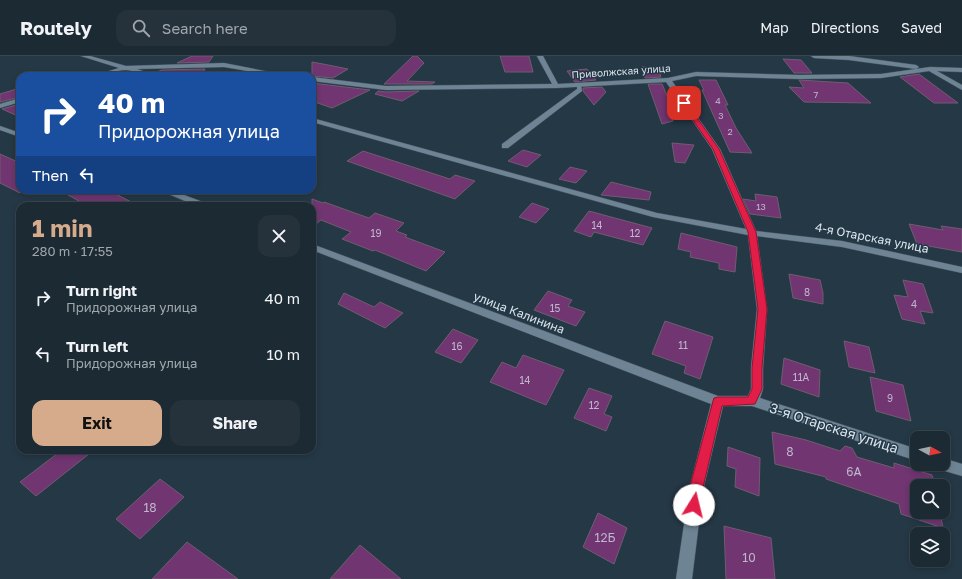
<!DOCTYPE html>
<html lang="en">
<head>
<meta charset="utf-8">
<style>
  :root { --surface:#1c2a34; --page:#25323c; --text:#f1f3f6; --muted:#a0a7ac; --line:#3a464f; --accent:#d6ab8b }
  body { margin:0; font-family:"Golos Text",sans-serif; background:var(--page); color:var(--text); height:100vh; display:flex; flex-direction:column; font-size:15px; white-space:nowrap }
  * { box-sizing:border-box; margin:0 }
  p { font-size:13px; color:var(--muted) }
  .icon { flex:none; width:22px; height:22px; fill:none; stroke:currentColor; stroke-width:2; stroke-linecap:round; stroke-linejoin:round }
  .map { position:relative; flex:1; overflow:hidden }
  .sheet { position:absolute; left:16px; top:146px; width:300px; height:252px; display:flex; flex-direction:column; background:var(--surface); border-radius:12px; box-shadow:0 2px 6px #0003,0 0 0 1px var(--line) }
  .sheet>* { flex:none }
  .banner { position:absolute; left:16px; top:16px; width:300px; height:122px; border-radius:12px; box-shadow:0 2px 6px #0003,0 0 0 1px var(--line); background:#1a4fa0; color:#fff; overflow:hidden }
  .needle { width:26px; rotate:98deg }
  .controls { position:absolute; left:910px; top:375px; display:grid; gap:8px }
  .controls a { display:grid; place-items:center; width:40px; height:40px; border-radius:8px; background:var(--surface); box-shadow:0 2px 6px #0003,0 0 0 1px var(--line); font-size:20px }
  .pin { position:absolute; display:grid; place-items:center; width:34px; height:34px; color:#fff; margin:-17px; border-radius:8px; box-shadow:0 2px 6px #0006 }
  .me { position:absolute; width:44px; margin:-22px; rotate:9deg; stroke-linejoin:round; filter:drop-shadow(0 0 3px #0008) }
  .turn { display:flex; align-items:center; gap:14px; height:84px; padding:0 16px; font-size:18px }
  .turn .icon { width:52px; height:52px; stroke-width:2.5 }
  .turn b { display:block; font-size:28px; line-height:34px }
  .then { display:flex; align-items:center; height:38px; padding:0 16px; background:#0003; gap:8px; font-size:15px }
  .round { display:grid; place-items:center; flex:none; width:42px; height:42px; border-radius:12px; background:var(--page) }
  .head { display:flex; align-items:center; justify-content:space-between; height:68px; padding:0 16px }
  h1 { font-size:24px; font-weight:700; line-height:30px; color:var(--accent) }
  .cta { display:flex; gap:8px; margin-top:auto; padding:8px 16px }
  .cta a { flex:1; height:46px; border-radius:12px; background:var(--accent); color:#111; font-size:16px; font-weight:700; line-height:46px; text-align:center }
  .cta a+a { background:var(--page); color:var(--text) }
  ul { padding:0; list-style:none }
  li { display:flex; align-items:center; gap:12px; height:56px; padding:0 16px }
  li div { flex:1 }
  li b { display:block; font-size:15px }
  li em { font-style:normal }
  header { display:flex; align-items:center; gap:24px; box-sizing:border-box; height:56px; padding:0 20px; background:var(--surface); border-bottom:1px solid var(--line) }
  header strong { font-size:19px }
  nav { display:flex; gap:22px; margin-inline-start:auto; font-size:14px }
  .search { width:280px; height:36px; background:var(--page); display:flex; align-items:center; gap:10px; box-sizing:border-box; padding:0 14px; border-radius:12px; color:var(--muted); font-size:15px }
  .map>svg:first-child { display:block }
  .building { fill:#713571; stroke:#6f5d6f }
  .lines { fill:none; stroke-linecap:round; stroke-linejoin:round }
  .service-casing { stroke:#465662; stroke-width:1 }
  .minor-casing { stroke:#465662; stroke-width:1 }
  .service { fill:#6e8494; fill-rule:evenodd }
  .minor { fill:#6e8494; fill-rule:evenodd }
  .route { fill:#e11d48; stroke:#92132f }
  .labels { text-anchor:middle; stroke-width:3; stroke-linejoin:round; paint-order:stroke }
  .far-number-label { font-size:9px; fill:#beb8ce }
  .far-street-label { font-size:10px; fill:#d8e4ed; stroke:#253846 }
  .number-label { font-size:10px; fill:#beb8ce }
  .street-label { font-size:12px; fill:#d8e4ed; stroke:#253846 }
  .near-number-label { font-size:12px; fill:#beb8ce }
  .near-street-label { font-size:14px; fill:#d8e4ed; stroke:#253846 }
</style>
</head>
<body>
<header>
<strong>Routely</strong>
<div class="search"><svg class="icon" aria-label="search" viewBox="0 0 24 24"><circle cx="10" cy="10" r="6"/><path d="M15 15l6 6"/></svg>Search here</div>
<nav><a>Map</a><a>Directions</a><a>Saved</a></nav>
</header>
<div class="map">
<svg width="962" height="523" viewBox="0 0 962 523">
  <rect width="100%" height="100%" fill="#253846"/>
  <path class="building" d="M192,0H213L209,6L177,7Z
    M413,0H417L424,7L407,25L435,26L432,28H384Z
    M500,0H529L533,16H505Z
    M783,3L801,4L812,17H794Z
    M312,6L323,8L348,13L333,22L312,20Z
    M642,11L658,12L661,21L645,22Z
    M205,13L201,20H158L154,17L162,14Z
    M587,13L596,24L575,26L567,15Z
    M919,18L958,47H934L900,21Z
    M699,24H716L728,49H725L736,72L752,97L730,96L702,34H704Z
    M799,24L848,27L871,47L804,46L789,31L804,32Z
    M312,27L370,34L332,52L312,45Z
    M648,28H662L672,51L669,50L673,65L662,68Z
    M602,31L606,36L594,49L583,35V32Z
    M20,32V41L0,46V38Z
    M378,35L386,36L419,35L402,45L375,38Z
    M20,48V61L2,53Z
    M672,87L694,89L685,107L675,106Z
    M523,94L541,99L527,111L508,105Z
    M363,95L450,123L455,119L475,125L455,143L347,105Z
    M0,98L20,107V137L0,127Z
    M570,111L587,115L576,127L559,123Z
    M611,126L651,136L649,144L601,139Z
    M59,134H108L139,150H88Z
    M755,138L777,141L781,162L750,158L743,143L756,145Z
    M312,143L323,147L324,146L369,162L375,157L404,167L396,175L407,179L405,181L445,196L426,215L375,194L373,195L342,183L351,176L321,164L312,171Z
    M532,147L549,153L536,167L519,161Z
    M589,155L611,161L652,172L643,189L594,176L591,181L574,175Z
    M909,168L943,174L941,170L962,173V196L917,188Z
    M681,177L737,191L735,216L719,213V207L690,201L691,196L678,193Z
    M789,218L820,224L823,237V248L793,242Z
    M903,224L923,228L933,257L920,255L925,268L902,263L894,239L908,241Z
    M548,235L572,244L568,250L585,256L576,270L534,254Z
    M344,237L374,251L380,246L403,257L385,272L338,248Z
    M665,265L713,281L700,323L684,317L686,310L652,298Z
    M453,273L478,284L461,307L435,296Z
    M844,285L869,291L875,317L849,311Z
    M523,299L564,314L546,349L490,326L502,306L516,312Z
    M784,302L820,314L819,341L781,328Z
    M870,321L903,329L911,365L876,355Z
    M589,332L612,340L604,358L612,361L606,375L574,362Z
    M772,376L806,384L840,395L845,390L852,392L857,401L894,412V407L932,419L935,430H917V456H940L943,472L901,458L899,448L826,423V421L775,408Z
    M728,391L760,402L759,440L735,431L736,413L727,410Z
    M62,394H94L36,440L20,426Z
    M160,423L184,441L140,483L116,463Z
    M598,457L627,472L614,508L583,491Z
    M724,470L771,482L775,523H726Z
    M187,486L238,523H152Z
    M360,489L401,523H330Z"/>
  <g class="lines">
    <defs>
      <path id="service" d="M577,28H581L582,35L508,92H502V88L577,33Z"/>
      <path id="minor" d="M81,0H90L126,10L224,7L290,20H277L224,11L137,13L157,20C145,20 135,14 125,14C115,14 105,20 93,20L119,12Z
        M537,0H543L558,28L668,22L696,16L799,19L881,18L930,11L962,12V16L937,15L962,29V34L929,15L881,22L799,23L696,20L672,25L720,93L756,175L842,185L962,211V217L842,191L757,180L767,253L763,312V333L760,342L917,393V405L752,350H723L703,434L692,523H676L689,434L711,348L312,194V188L718,340H748L751,333V312L757,253L748,179L653,161L312,66V62L657,157L746,173L712,93L666,26L556,32L386,34L312,25V21L386,30L552,28Z
        M811,0H849L916,9L919,11L916,13L849,4L814,2Z
        M20,42V46L0,52V48Z
        M0,70L20,77V81L0,74Z
        M159,134H171L208,148L209,150H197Z
        M943,402L962,408V420L938,413L936,408H943Z"/>
    </defs>
    <use href="#service" class="service-casing"/>
    <use href="#minor" class="minor-casing"/>
    <use href="#service" class="service"/>
    <use href="#minor" class="minor"/>
  </g>
  <path class="route" d="M682,46H686L719,93L756,176L767,253L762,312V333L755,348L722,350L698,453L694,455L689,453L687,449L689,434L713,345L714,342L718,341H748L752,333V312L758,253L748,176L713,93L681,47Z"/>
  <g class="labels">
    <g class="far-number-label">
      <text x="816" y="42">7</text>
      <text x="718" y="48">4</text>
      <text x="721" y="63">3</text>
      <text x="730" y="79">2</text>
      <text x="761" y="154">13</text>
    </g>
    <g class="far-street-label">
      <text transform="translate(621 15) rotate(-4)" y="4">Приволжская улица</text>
    </g>
    <g class="number-label">
      <text x="597" y="173">14</text>
      <text x="376" y="181">19</text>
      <text x="635" y="181">12</text>
      <text x="807" y="240">8</text>
      <text x="914" y="252">4</text>
      <text x="555" y="256">15</text>
      <text x="683" y="293">11</text>
      <text x="457" y="294">16</text>
      <text x="801" y="325">11А</text>
      <text x="525" y="328">14</text>
      <text x="890" y="346">9</text>
      <text x="594" y="353">12</text>
    </g>
    <g class="street-label">
      <text transform="translate(872 182) rotate(11)" y="4">4-я Отарская улица</text>
      <text transform="translate(519 257) rotate(21)" y="4">улица Калинина</text>
    </g>
    <g class="near-number-label">
      <text x="790" y="400">8</text>
      <text x="854" y="420">6А</text>
      <text x="150" y="456">18</text>
      <text x="605" y="486">12Б</text>
      <text x="749" y="506">10</text>
    </g>
    <g class="near-street-label">
      <text transform="translate(834 372) rotate(18)" y="5">3-я Отарская улица</text>
    </g>
  </g>
</svg>
<div class="controls">
<a><svg class="needle" viewBox="-14 -14 28 28"><path d="M0-13l5 13h-10z" fill="#e53935"/><path d="M0 13l5-13h-10z" fill="#a0a7ac"/></svg></a>
<a><svg class="icon" aria-label="search" viewBox="0 0 24 24"><circle cx="10" cy="10" r="6"/><path d="M15 15l6 6"/></svg></a>
<a><svg class="icon" aria-label="layers" viewBox="0 0 24 24"><path d="M12 4l9 5-9 5-9-5zM3 14l9 5 9-5"/></svg></a>
</div>
<div class="pin" style="left:684px;top:47px;background:#d93025"><svg class="icon" aria-label="arrive" viewBox="0 0 24 24"><path d="M6 21V4h12l-3 4 3 4H6"/></svg></div>
<svg class="me" style="left:694px;top:449px" viewBox="-20 -20 40 40"><circle r="19" fill="#fff"/><path d="M0-13L10 11 0 6-10 11z" fill="#e11d48"/></svg>
<div class="banner">
<div class="turn"><svg class="icon" aria-label="right" viewBox="0 0 24 24"><path d="M7 20v-9h11M14 6l5 5-5 5"/></svg><div><b>40 m</b>Придорожная улица</div></div>
<div class="then">Then<svg class="icon" aria-label="left" viewBox="0 0 24 24"><path d="M17 20v-9H6M10 6l-5 5 5 5"/></svg></div>
</div>
<section class="sheet">
<div class="head"><div><h1>1 min</h1><p>280 m · 17:55</p></div><a class="round"><svg class="icon" aria-label="close" viewBox="0 0 24 24"><path d="M6 6l12 12M18 6L6 18"/></svg></a></div>
<ul>
<li><svg class="icon" aria-label="right" viewBox="0 0 24 24"><path d="M7 20v-9h11M14 6l5 5-5 5"/></svg><div><b>Turn right</b><p>Придорожная улица</p></div><em>40 m</em></li>
<li><svg class="icon" aria-label="left" viewBox="0 0 24 24"><path d="M17 20v-9H6M10 6l-5 5 5 5"/></svg><div><b>Turn left</b><p>Придорожная улица</p></div><em>10 m</em></li>
</ul>
<div class="cta"><a>Exit</a><a>Share</a></div>
</section>
</div>
</body>
</html>
